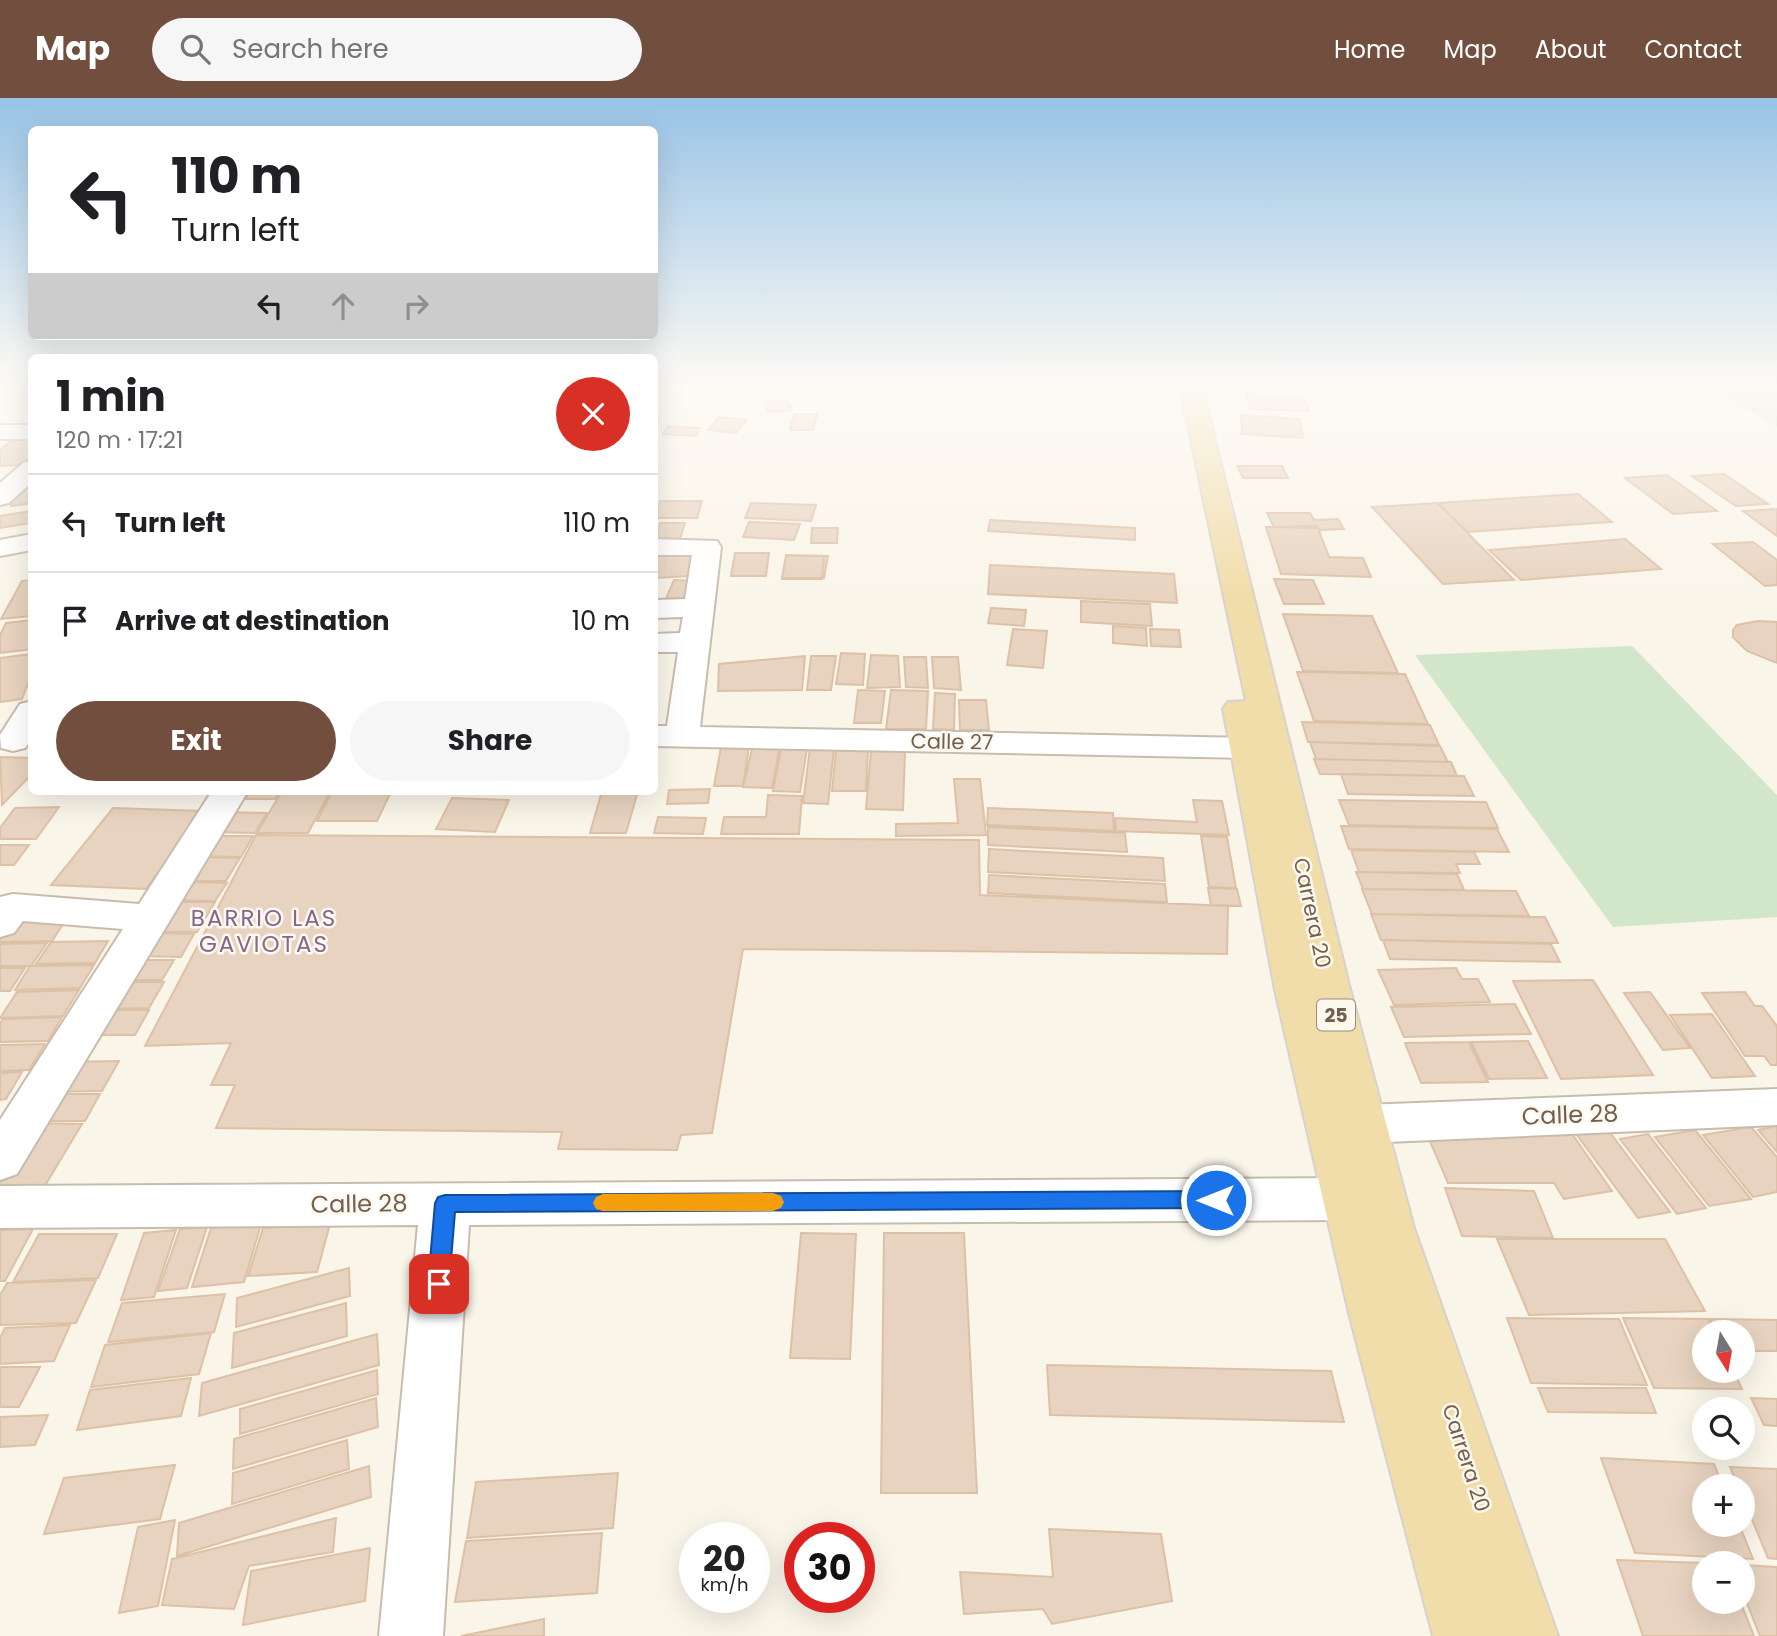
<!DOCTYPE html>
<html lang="en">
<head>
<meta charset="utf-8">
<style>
  :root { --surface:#fff; --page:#f6f6f6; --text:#202124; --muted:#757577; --line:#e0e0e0; --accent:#724e3e }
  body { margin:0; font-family:Poppins,sans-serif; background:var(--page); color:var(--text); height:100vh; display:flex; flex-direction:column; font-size:26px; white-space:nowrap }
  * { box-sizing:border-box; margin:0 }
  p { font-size:23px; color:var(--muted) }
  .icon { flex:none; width:38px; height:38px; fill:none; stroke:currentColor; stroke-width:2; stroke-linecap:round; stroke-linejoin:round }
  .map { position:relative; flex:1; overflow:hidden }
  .drawer { position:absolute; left:28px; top:256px; width:630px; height:441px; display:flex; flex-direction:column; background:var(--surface); border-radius:10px; box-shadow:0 7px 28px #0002 }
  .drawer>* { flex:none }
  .banner { position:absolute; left:28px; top:28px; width:630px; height:214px; border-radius:10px; box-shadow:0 7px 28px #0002; background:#fff; color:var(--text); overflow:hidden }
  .needle { width:46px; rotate:169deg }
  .tools { position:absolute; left:1692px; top:1222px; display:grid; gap:14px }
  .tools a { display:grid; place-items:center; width:63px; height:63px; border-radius:50%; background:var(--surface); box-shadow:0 7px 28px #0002; font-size:35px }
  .speed { position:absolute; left:679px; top:1424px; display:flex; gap:14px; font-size:35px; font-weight:700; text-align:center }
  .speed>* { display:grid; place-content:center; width:91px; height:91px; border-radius:50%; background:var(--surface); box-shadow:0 7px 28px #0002; line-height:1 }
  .speed small { font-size:18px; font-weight:400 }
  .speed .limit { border:10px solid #d22; background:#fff; color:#111 }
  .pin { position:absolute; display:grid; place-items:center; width:60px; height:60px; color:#fff; margin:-30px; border-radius:14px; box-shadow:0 4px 10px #0006 }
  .me { position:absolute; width:77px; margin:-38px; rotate:270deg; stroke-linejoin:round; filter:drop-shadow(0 0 5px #0008) }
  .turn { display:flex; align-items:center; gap:24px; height:147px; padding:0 28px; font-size:32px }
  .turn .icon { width:91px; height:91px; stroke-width:2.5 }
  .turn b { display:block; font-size:49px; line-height:60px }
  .lanes { display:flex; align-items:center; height:66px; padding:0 28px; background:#0003; justify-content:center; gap:35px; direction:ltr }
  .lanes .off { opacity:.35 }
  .round { display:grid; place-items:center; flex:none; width:74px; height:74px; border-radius:37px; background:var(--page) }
  .head { display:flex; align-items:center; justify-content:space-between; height:119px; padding:0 28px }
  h1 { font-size:42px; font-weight:700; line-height:52px }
  .action { display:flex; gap:14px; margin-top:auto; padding:14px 28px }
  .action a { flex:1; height:80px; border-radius:42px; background:var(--accent); color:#fff; font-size:28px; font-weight:700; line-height:80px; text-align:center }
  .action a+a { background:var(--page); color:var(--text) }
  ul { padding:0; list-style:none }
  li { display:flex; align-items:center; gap:21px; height:98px; padding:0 28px; border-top:2px solid var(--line) }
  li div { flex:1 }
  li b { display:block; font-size:26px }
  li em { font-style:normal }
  header { display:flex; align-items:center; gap:42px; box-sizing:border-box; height:98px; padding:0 35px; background:var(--accent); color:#fff }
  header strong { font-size:33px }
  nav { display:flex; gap:38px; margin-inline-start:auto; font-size:24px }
  .search { width:490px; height:63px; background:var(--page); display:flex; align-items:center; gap:18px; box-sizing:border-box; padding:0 24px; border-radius:38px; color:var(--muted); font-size:26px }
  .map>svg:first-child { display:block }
  .green { fill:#d2e6c9 }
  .building { fill:#e7d3bf; stroke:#ddc1a6; stroke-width:2 }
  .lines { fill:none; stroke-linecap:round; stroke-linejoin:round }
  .minor-casing { stroke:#c8bcae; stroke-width:4 }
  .major-casing { stroke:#d8d2ce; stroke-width:4 }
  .minor { fill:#fff; fill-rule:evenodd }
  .major { fill:#f1ddaa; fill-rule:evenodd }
  .route { fill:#1a73e8; stroke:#114b97; stroke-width:2 }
  .slow { fill:#f59e0b }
  .labels { text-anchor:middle; stroke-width:5; stroke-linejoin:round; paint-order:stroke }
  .shield { fill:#fdf9ef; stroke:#9c8d80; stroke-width:2 }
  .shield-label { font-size:19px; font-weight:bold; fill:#725f50 }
  .street-label { font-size:21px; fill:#725f50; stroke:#fdf9ef }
  .neighbourhood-label { font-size:23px; letter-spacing:2px; fill:#85678d; stroke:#fdf9ef }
  .near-street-label { font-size:24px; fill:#725f50; stroke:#fdf9ef }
</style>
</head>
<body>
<header>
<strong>Map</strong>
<div class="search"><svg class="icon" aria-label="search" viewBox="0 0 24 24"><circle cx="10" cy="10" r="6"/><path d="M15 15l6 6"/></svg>Search here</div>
<nav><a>Home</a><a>Map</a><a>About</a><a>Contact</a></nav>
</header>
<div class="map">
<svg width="1777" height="1538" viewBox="0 0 1777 1538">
  <rect width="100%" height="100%" fill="#faf5e9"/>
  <path class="green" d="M1703,285H1777V329Z
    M1632,548L1777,697V819L1613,829L1415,557Z"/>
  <path class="building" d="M0,285H23L18,290H0Z
    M1239,285H1296L1297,292L1240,288Z
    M1427,285H1475L1476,286L1434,289Z
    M1246,297L1304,299L1309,313L1250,311Z
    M788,302L792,312L768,314L765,304Z
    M794,316H817L813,332H790Z
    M1241,317L1300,321L1303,340L1242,336Z
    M719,319L746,322L736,335L708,332Z
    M668,328L700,330L696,338L663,336Z
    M15,340H32V358L21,367L0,368V352Z
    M1237,368H1282L1288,380H1243Z
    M1724,376L1768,406L1736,408L1692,378Z
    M1667,377L1717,413L1673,416L1625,380Z
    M32,388V405L11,408L12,391Z
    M1578,396L1612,424L1468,434L1437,405Z
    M660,403H702L697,420H654Z
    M751,405L816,407L811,423L745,420Z
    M1438,405L1514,482L1443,486L1372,409Z
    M1777,411V438L1743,413Z
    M32,413V425L0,430V418Z
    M1267,415H1310L1314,422L1338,421L1344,431L1319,432L1317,428L1274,429Z
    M990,422L1135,430V442L988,433Z
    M749,424L800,426L794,442L743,439Z
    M660,425H685L679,444L655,443Z
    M1266,429L1318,430L1329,459L1363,460L1371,479L1281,476Z
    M812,430H838L837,445H811Z
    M1625,441L1661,471L1521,482L1489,452Z
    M1753,444L1777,462V487L1765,488L1713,446Z
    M735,455H769L766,478H731Z
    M692,456L691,478L654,480V458Z
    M786,457L828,458L824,480H782Z
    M786,458H824L822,481H782Z
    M990,467L1174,476L1177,505L988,496Z
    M1274,481L1313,482L1324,506H1284Z
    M32,482V518L1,521L22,483Z
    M674,482L698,483L688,506L664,505Z
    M1081,503L1150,506L1152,528L1081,524Z
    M991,510L1026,512L1024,528L988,525Z
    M1283,516L1372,518L1398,575L1303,573Z
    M32,522V551L0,555V537L6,525Z
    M1758,523L1777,524V565L1747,553L1733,539V532L1737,527Z
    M1113,528L1146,530L1147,548L1113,545Z
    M1013,531L1047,533L1043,570L1007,567Z
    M1150,531L1179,532L1181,549L1151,548Z
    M841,555L865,556L863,587L836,586Z
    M32,556V575L22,601L0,604V560Z
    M871,557L898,558L900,589L867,590Z
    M805,558L802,592L718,593L719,566Z
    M811,558H836L831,592H807Z
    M904,559H926L928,590L906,589Z
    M932,559H958L961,592L934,590Z
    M1297,574L1405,576L1428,626L1314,623Z
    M858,592L885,593L881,625H854Z
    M891,592L928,593L926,631H886Z
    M935,595L955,596L954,632L933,631Z
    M959,602H986L989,632H960Z
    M1302,624L1430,627L1439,647L1308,644Z
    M1310,644L1440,648L1448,664L1316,661Z
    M753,647L780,648L772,690L743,689Z
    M721,649H749L743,688H714Z
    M781,650L807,651L800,694L773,693Z
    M810,650H834L828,706L803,705Z
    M836,652H868L866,693H832Z
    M871,653H905L903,712L866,711Z
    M0,659L32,660V676L2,707Z
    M1314,661L1451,664L1457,678L1320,676Z
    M1341,676L1464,678L1474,698L1348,696Z
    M954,681H980L986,737L896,738V726L958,725Z
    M710,691L708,705L667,706L669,692Z
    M250,693H280L275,701H245Z
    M282,693L330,694L308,735H257Z
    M602,693H638L626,735H590Z
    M332,694H391L377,723H317Z
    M768,697L802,698L799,736H721L724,719H766Z
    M452,700L509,702L495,734L436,731Z
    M1193,702L1222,703L1229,737L1116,733L1115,720L1197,724Z
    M1339,702L1486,704L1498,730L1349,727Z
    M59,709L36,741H0V730L15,710Z
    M113,710L203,713L146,791L51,787Z
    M988,710L1113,715L1114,733L987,727Z
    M223,714L267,715L255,735L210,734Z
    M658,719L706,720L703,736L654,735Z
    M1341,728L1497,731L1509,754L1349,751Z
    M988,729L1125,735L1127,754L988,747Z
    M256,737L979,742L980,797L1228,808L1227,856L743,851L712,1035L681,1037L677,1052L558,1051L562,1034L216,1030L235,987H211L231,945L145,948Z
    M208,738H253L241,759L195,758Z
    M1201,738L1227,739L1236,790L1209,789Z
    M0,747H29L14,767H0Z
    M989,751L1163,760L1165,783L988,774Z
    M1351,752L1474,754L1480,766H1456L1460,775L1359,774Z
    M194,759L240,760L226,783H179Z
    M1356,774L1457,776L1464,792L1363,791Z
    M989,777L1165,786L1167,804L988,795Z
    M185,784L227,785L215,803L173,802Z
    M1208,790L1237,791L1241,808L1211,807Z
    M1362,791L1516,793L1529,818L1372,816Z
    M177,804H215L197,834H159Z
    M1371,816L1545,819L1558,845L1381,842Z
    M66,822L52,843L0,844V828L3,823Z
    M153,835L194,836L181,859L138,858Z
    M1383,842L1551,846L1560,864L1390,861Z
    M108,843L95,865L36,866L51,844Z
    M47,845L31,868H0V846Z
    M133,862H174L162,882H120Z
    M94,867L80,890L15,892L30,868Z
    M0,870H25L10,893H0Z
    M1456,870L1462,881H1478L1490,904L1394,907L1378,872Z
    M1593,882L1653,977L1561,981L1513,883Z
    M116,884H164L149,910L100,911Z
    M79,892L63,918L0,920L17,894Z
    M1650,894L1690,950L1663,952L1624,895Z
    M1745,894L1755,908H1762L1777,928V967H1771L1764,958H1745L1702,895Z
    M1515,906L1531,936L1404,939L1391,909Z
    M97,912H149L135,937H82Z
    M1712,916L1755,978L1712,980L1670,917Z
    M62,919L48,943L0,944V925L3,921Z
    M1528,943L1547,980L1489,981L1471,944Z
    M1469,944L1488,984L1421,985L1405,945Z
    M45,946L29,972L0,973V947Z
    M119,963L102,993L46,994L64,964Z
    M22,974L6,1001L0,1002V975Z
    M45,996H100L85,1023H29Z
    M27,1025L82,1026L43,1091L0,1093V1074Z
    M1605,1028L1670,1114L1638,1120L1574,1033Z
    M1777,1028V1054L1758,1032Z
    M1751,1029L1777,1059V1094L1753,1099L1703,1037Z
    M1695,1032L1751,1101L1709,1108L1655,1039Z
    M1570,1033L1612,1093L1564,1101L1554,1085H1448L1429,1041Z
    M1648,1036L1706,1110L1677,1116L1620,1041Z
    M1445,1090L1534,1093L1553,1140L1462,1138Z
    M261,1126L244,1184L192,1189L211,1130Z
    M330,1126L317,1174L248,1178L263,1130Z
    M207,1129L187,1190L158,1193L180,1131Z
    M33,1131L5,1183H0V1132Z
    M176,1132L154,1199L121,1202L144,1135Z
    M801,1135L856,1136L850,1261L790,1260Z
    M884,1135H964L977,1395H881Z
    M39,1136H117L98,1180L13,1184Z
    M1497,1141H1665L1705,1213L1529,1217Z
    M349,1170L350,1198L236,1229L237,1200Z
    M96,1182L76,1225L0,1227V1197L7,1185Z
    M225,1196L214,1234L108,1244L122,1205Z
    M346,1205L347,1238L232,1270L234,1235Z
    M1507,1220L1619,1221L1647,1287L1531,1285Z
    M1623,1220L1708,1221L1714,1234H1704V1272H1733L1742,1291L1654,1290Z
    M1710,1221L1777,1222V1253H1743V1234H1716Z
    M70,1227L54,1263L0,1266V1240L5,1230Z
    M211,1235L199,1276L91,1289L105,1247Z
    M377,1236L379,1267L199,1318L202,1285Z
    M1047,1267L1331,1273L1344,1324L1050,1317Z
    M0,1269H40L19,1309H0Z
    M377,1272L378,1296L240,1336V1311Z
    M191,1280L181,1318L77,1332L90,1292Z
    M1538,1290H1646L1656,1315L1548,1314Z
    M376,1300L378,1329L233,1371L234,1341Z
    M1751,1300L1777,1301V1328L1764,1327Z
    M48,1317L35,1347L0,1349V1319Z
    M347,1342L349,1371L232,1406L233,1375Z
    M1601,1360L1714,1366L1723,1388H1704V1426H1739L1753,1461L1635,1455Z
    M175,1367L160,1421L44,1436L64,1380Z
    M369,1368L371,1399L177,1458L179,1425Z
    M1730,1369L1777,1371V1461L1768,1460L1743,1400V1388H1738Z
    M618,1375L613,1430L467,1440L476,1384Z
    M336,1420L333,1454L249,1468L234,1511L162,1507L172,1461Z
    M175,1422L158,1508L119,1515L138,1429Z
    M1049,1431L1161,1436L1172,1503L1052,1526L1043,1511L964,1516L960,1474L1053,1479Z
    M602,1435L597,1495L455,1504L466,1443Z
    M370,1450L365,1503L243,1527L251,1473Z
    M1617,1462L1704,1465V1503H1740L1754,1538H1643Z
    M1743,1467L1777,1469V1538H1760L1743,1495Z
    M544,1521V1538H461Z"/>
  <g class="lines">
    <defs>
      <path id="minor" d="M0,327H32V341H0Z
        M32,363V384L9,405L0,407V385L23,365Z
        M32,436V452L0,458V442Z
        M654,441L717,443L721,449L700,629L1249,640L1261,643L1266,650L1261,657L1249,660L654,648V628H667L678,554H654V536L680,535L683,519L654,520V502L685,501L692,457H654Z
        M32,603V641L25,650L13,653L1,650L0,637L20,606Z
        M212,693H248L17,1076L0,1082V1022L123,831L23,823L14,835L0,839V799L13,796L139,806Z
        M1777,991V1027L1364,1045L1347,1039L1340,1026L1347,1013L1364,1007Z
        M1347,1080L1365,1086L1372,1101L1365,1116L1347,1122L469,1127L443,1538H379L418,1127L0,1130V1088Z"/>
      <path id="major" d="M1179,285H1201L1349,887L1414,1130L1558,1538H1433L1349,1215L1275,892L1223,611L1228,604L1246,603Z"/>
    </defs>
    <use href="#minor" class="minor-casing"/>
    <use href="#major" class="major-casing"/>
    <use href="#minor" class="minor"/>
    <use href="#major" class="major"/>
  </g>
  <linearGradient id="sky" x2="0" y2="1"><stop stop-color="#98c3e6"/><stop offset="0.57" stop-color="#fdfaf5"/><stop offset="1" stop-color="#fdfaf5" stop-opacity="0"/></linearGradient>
  <rect width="1777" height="500" fill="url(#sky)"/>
  <path class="route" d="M1216,1093L1223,1096L1226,1102L1223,1108L1216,1110L455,1114L449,1186L446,1193L439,1196L431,1193L428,1186L435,1105L438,1099L445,1097Z"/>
  <path class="slow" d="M773,1095L781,1098L784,1104L781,1110L773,1113H603L596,1111L593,1105L596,1099L603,1096Z"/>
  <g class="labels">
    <rect class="shield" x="1317" y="901.5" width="38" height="31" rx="5"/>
    <g class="shield-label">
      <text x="1336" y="924">25</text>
    </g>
    <g class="street-label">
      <text transform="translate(952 644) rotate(1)" y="7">Calle 27</text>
      <text transform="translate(1312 815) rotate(78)" y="7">Carrera 20</text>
      <text transform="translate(1466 1360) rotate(72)" y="7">Carrera 20</text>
    </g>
    <g class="neighbourhood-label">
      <text x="264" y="828">BARRIO LAS<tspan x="264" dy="26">GAVIOTAS</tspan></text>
    </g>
    <g class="near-street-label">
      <text transform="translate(1570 1017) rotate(-2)" y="8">Calle 28</text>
      <text transform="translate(359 1106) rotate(-1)" y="8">Calle 28</text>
    </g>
  </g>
</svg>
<div class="tools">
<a><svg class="needle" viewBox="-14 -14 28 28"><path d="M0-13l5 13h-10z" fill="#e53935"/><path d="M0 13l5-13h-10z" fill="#757577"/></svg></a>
<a><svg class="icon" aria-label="search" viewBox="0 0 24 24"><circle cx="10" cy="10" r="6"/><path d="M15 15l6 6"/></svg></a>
<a>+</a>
<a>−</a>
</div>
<div class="speed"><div>20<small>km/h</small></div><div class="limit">30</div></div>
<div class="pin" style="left:439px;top:1186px;background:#d93025"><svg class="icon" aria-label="arrive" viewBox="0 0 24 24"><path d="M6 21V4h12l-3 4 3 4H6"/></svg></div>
<svg class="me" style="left:1216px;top:1102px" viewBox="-20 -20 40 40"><circle r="17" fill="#1a73e8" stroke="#fff" stroke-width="3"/><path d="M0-11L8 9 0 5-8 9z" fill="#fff"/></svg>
<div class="banner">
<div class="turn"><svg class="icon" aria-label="left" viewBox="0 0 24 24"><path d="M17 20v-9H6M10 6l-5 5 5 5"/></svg><div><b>110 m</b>Turn left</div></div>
<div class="lanes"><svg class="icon" aria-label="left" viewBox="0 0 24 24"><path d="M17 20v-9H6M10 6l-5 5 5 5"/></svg><svg class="icon off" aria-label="ahead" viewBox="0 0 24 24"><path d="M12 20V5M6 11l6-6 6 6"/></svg><svg class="icon off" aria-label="right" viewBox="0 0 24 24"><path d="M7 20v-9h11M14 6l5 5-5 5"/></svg></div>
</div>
<section class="drawer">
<div class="head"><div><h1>1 min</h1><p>120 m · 17:21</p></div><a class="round" style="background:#d93025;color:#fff"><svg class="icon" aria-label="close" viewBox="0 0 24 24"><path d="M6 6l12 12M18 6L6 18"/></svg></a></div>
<ul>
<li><svg class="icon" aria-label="left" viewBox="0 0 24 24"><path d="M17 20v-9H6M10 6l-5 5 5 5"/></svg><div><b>Turn left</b></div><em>110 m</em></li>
<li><svg class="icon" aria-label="arrive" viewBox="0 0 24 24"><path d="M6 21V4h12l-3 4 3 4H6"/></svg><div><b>Arrive at destination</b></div><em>10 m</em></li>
</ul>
<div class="action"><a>Exit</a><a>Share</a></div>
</section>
</div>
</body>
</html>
